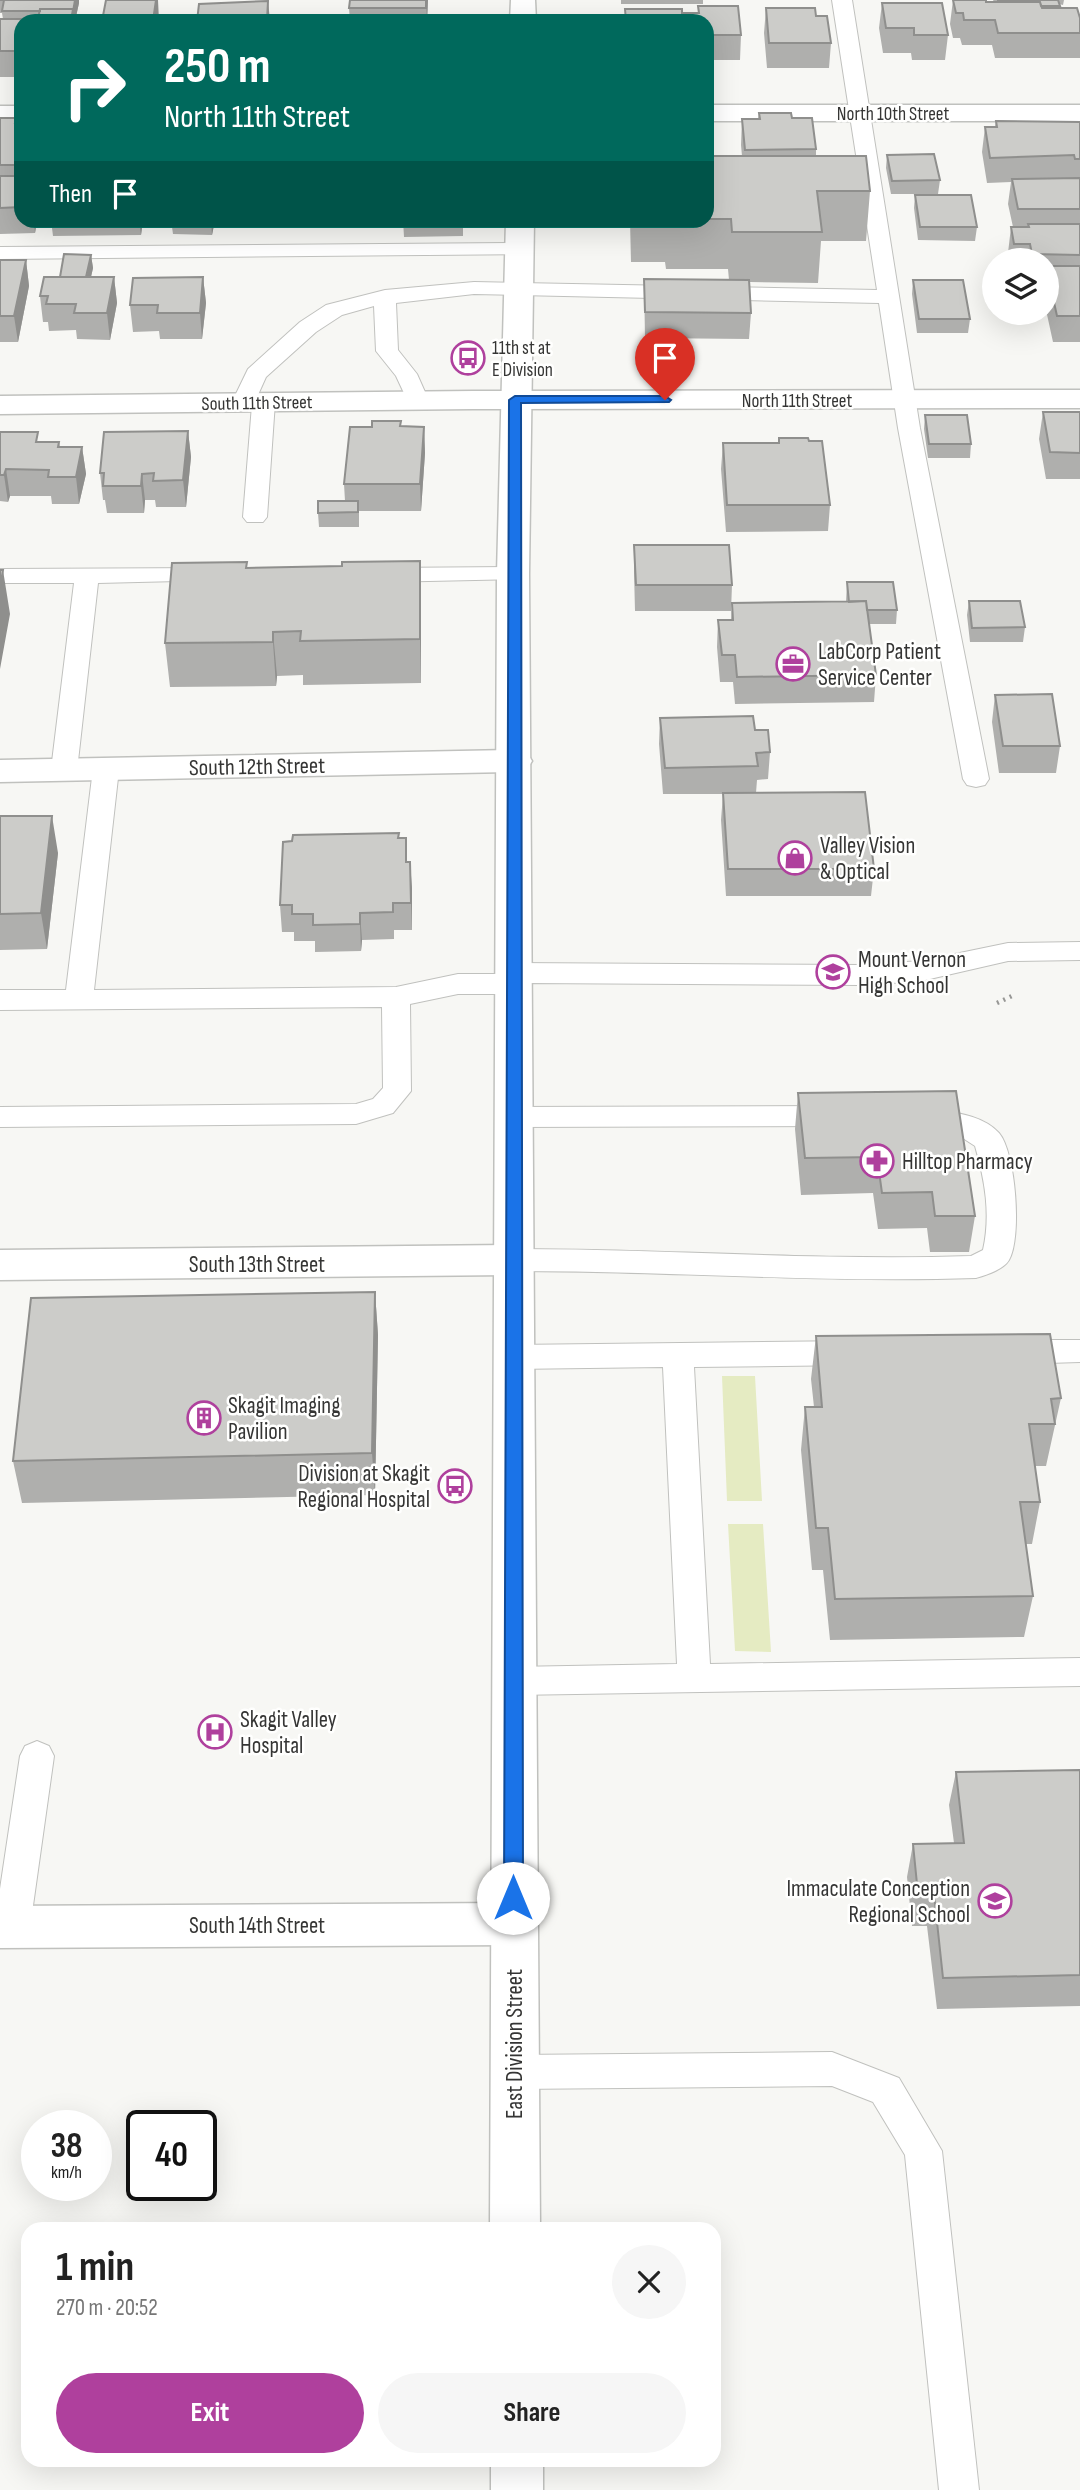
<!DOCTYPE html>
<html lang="en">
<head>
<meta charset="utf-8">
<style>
  :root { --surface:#fff; --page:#f6f6f6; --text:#222; --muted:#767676; --accent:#af409d }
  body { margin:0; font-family:"Sofia Sans Condensed",sans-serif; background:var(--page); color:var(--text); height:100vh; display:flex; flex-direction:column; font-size:26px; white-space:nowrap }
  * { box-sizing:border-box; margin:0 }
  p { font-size:23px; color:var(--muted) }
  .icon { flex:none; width:38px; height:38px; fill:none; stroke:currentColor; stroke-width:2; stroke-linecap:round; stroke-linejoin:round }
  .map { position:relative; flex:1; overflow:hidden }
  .sheet { position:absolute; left:21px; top:2222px; width:700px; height:245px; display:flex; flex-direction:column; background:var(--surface); border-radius:21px; box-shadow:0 7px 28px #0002 }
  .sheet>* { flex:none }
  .top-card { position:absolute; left:14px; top:14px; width:700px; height:214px; border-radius:21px; box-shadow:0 7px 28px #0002; background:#00695c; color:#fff; overflow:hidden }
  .controls { position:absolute; left:982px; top:248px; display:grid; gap:14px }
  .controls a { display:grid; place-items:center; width:77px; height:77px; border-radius:50%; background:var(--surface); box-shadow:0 7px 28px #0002; font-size:35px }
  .speed { position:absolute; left:21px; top:2110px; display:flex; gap:14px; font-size:35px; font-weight:700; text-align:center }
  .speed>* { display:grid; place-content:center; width:91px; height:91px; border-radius:50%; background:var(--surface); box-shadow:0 7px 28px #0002; line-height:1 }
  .speed small { font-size:18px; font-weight:400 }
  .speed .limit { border:4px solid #111; border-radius:10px; background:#fff; color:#111 }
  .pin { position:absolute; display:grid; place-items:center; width:60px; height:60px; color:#fff; margin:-72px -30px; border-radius:50% 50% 50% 0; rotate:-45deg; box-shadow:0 0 7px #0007 }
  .pin .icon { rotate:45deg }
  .me { position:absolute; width:77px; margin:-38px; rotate:0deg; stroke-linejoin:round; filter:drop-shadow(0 0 5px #0008) }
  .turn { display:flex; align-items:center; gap:24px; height:147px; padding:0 35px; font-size:32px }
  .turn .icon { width:91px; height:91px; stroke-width:2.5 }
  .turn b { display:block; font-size:49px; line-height:60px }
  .then { display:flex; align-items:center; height:66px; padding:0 35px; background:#0003; gap:14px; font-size:26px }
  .round { display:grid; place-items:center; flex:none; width:74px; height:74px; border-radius:37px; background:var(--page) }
  .overview { display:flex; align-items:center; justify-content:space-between; height:119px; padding:0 35px }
  h1 { font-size:42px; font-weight:700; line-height:52px }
  .cta { display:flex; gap:14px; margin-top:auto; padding:14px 35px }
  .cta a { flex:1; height:80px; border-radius:42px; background:var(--accent); color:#fff; font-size:28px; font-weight:700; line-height:80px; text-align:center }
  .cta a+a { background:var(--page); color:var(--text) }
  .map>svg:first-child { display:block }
  .green { fill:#e5ebc2 }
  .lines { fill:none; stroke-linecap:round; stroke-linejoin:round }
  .service-casing { stroke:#c0c1be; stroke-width:2 }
  .minor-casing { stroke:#c0c1be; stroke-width:3 }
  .tertiary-casing { stroke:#c0c1be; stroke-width:3 }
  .path { stroke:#979795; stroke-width:4.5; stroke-dasharray:2 5; stroke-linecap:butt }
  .service { fill:#fff; fill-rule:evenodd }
  .minor { fill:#fff; fill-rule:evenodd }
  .tertiary { fill:#fff; fill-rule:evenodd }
  .wall { fill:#afafad }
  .shaded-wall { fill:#8f8f8d }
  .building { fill:#ccccc9; stroke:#8f8f8d; stroke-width:2 }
  .route { fill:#1a73e8; stroke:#114b97; stroke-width:2 }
  .labels { text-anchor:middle; stroke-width:5; stroke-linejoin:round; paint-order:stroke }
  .far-street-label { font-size:19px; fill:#353534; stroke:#fffffe }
  .far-poi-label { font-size:19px; fill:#353534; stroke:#fffffe; text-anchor:start }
  .poi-label { font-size:23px; fill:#353534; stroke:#fffffe; text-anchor:start }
  .street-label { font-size:23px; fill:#353534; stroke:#fffffe }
</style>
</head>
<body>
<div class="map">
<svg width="1080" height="2490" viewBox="0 0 1080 2490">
  <rect width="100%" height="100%" fill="#f7f7f4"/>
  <path class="green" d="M722,1376H755L762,1501H727Z
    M728,1524H763L771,1652L735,1651Z"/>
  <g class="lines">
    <defs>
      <path id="service" d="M832,0H852L920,428L989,779L985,785L976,787L967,785L963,779L898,428L879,303L474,294L396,303L398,350L417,374L429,401L426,406H410L396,376L376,351L374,306L342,315L316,332L266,377L257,397H272L275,402L267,517L263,522H247L243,517L252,405L243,409L235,407L232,402L248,369L300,322L326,305L385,290L474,282L877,290Z
        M519,243L527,244L530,249L527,254L0,259V247Z
        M513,567L522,569L525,574L522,579L382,582L373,580L370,575L373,570L382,568Z
        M210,568L219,570L222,575L219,580L98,583L77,770L73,776L64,778L55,776L51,770L74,583H0V569Z
        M106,761L115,763L119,769L94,990L396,987L458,974H500L503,966L513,963L862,965L921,961L1008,943L1080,942V960L1008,961L921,981L862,985L527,983L524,991L514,994H458L410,1004L411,1091L393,1113L356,1124L0,1127V1107L356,1104L373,1099L383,1088L382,1007L0,1010V990H66L93,769L97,763Z
        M835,1106L845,1109L849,1116L845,1123L835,1126L513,1127L503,1124L499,1117L503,1110L513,1107Z
        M923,1107C947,1112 981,1113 999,1133C1016,1153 1022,1238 1009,1260C1003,1270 986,1275 976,1278C822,1283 667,1271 513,1271L502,1268L498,1260L502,1252L513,1249C666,1249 818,1261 971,1256L983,1250C991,1214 985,1181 975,1146L958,1135L913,1124L909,1117L913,1110Z
        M1014,1340H1080V1362L1014,1364L1003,1360L999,1352L1003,1344Z
        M856,1341L867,1345L871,1353L867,1361L856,1365L694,1367L710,1664L1080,1658V1686L513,1695L501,1691L496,1681L501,1671L513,1667L677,1664L663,1367L513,1369L502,1365L498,1357L502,1349L513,1345Z
        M37,1741L49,1746L54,1756L30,1927L25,1938L12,1943L0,1939V1889L20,1756L25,1746Z
        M832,2052L899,2078L942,2151L979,2490H939L905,2155L873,2102L832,2086L514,2089L501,2084L496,2072L501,2060L514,2055Z"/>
      <path id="minor" d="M707,105H1080V121H707Z
        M0,106H21V122H0Z
        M1080,390V408L473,409L0,414V396L473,391Z
        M515,750L527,753L532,761L527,769L515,772L0,782V760Z
        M513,1245L527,1250L532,1260L527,1270L513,1275L0,1280V1250Z
        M513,1903L529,1909L536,1924L529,1939L513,1945L0,1948V1906Z"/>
      <path id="tertiary" d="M511,0H535L536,21H510Z
        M506,220H534L529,574L540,2230H490L497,574Z
        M491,2460H543V2490H491Z"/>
    </defs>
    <use href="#service" class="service-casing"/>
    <use href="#minor" class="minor-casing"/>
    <use href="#tertiary" class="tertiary-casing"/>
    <path class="path" d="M997,1003L1012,996"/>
    <use href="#service" class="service"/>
    <use href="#minor" class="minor"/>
    <use href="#tertiary" class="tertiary"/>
  </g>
  <path class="wall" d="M0,0H79V3L75,21H21V77H0V19H3L2,13H0Z
    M428,0L427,21H350L349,8Z
    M621,0H703V4H621Z
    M953,0L986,2H994L993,0H1064L1063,5L1059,4V8L1080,18V58H995L992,45H962L960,38H953L950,24Z
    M882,3L948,35L945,60H912L911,53H883L879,28Z
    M698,6L741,35L740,60H709V69H707V21H625V9L682,13H698Z
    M766,8L831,43L829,68H767L764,33Z
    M759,113L792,118L816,149V156L870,191L866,241H821L818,283L750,282L751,313L749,339L645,338L644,279L729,280L728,269H666L665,262H631L630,220H707V156H742L741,145L742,119H758Z
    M0,118L17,123H21V220H37L35,233L0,234Z
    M996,121L1080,122V342H1053L1046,310V261H1009L1008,253L1011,227H1013L1008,204L1011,182L987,183L982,152L985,127H995Z
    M887,155L940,180L938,194H891L886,168Z
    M915,195L977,227L975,241L918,240L914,208Z
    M51,220H143L141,235L53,236Z
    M171,220H215L212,235L173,234Z
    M403,220H463V236L404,237Z
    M91,255L93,268L91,277H114L117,303L110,340L77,339L76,330L49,331L48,322H43L40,296L60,277Z
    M0,260H26L29,286L18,342H0Z
    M203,277L206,303L202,339H160L159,331L133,332L130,305Z
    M913,280L970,319L968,333H917L912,294Z
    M1043,412H1080V479H1046L1039,439Z
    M925,415L971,444L970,458H928L924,429Z
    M401,426L424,427L425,453L421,511H359V527H319L318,513L345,501L344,484Z
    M188,431L191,457L186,507H156L155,500H145L144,513H107L105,500H103L100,473Z
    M0,432L39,442H59L60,447H82L86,474L79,504H52L51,496H10L8,502L0,501Z
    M723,443H779L830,505L828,531L726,532L721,469Z
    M634,545L732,585L731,611H635L634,572Z
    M420,561L421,605V683L303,685V675L277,676L276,686L170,687L165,643L247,568L342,566Z
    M847,582L897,610L896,624H869L876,675L874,702L735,704L733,682H720L717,647L718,620H731L732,603L846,602Z
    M969,601L1025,627L1023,642H970L967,615Z
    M995,695L1060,746L1056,773H999L992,722Z
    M660,718L755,730L770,752L768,779L757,780L756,793L874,869L871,896H726L721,820L723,794H663L659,744Z
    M0,816L58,853L47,949L0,950Z
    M399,838H406L407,862L412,889V930H394V939L362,940L361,951L315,952V941H294V932H282L280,905Z
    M798,1093L975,1216L969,1252H930L927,1228L878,1229L873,1193L801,1195L795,1129Z
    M375,1292L378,1335L375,1495L22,1503L13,1461Z
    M816,1336L1061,1398L1046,1466H1035L1040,1502L1032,1544H1025L1033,1596L1024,1637L830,1640L823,1570H812L801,1450L805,1407H814L811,1379Z
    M1080,1770V2006L937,2009L927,1926H912L907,1877L913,1844L954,1843L949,1805L956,1772Z"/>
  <path class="shaded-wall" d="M75,0H79V3L75,21H71Z
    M156,0H158L159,21H153Z
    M426,0H428L427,21Z
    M268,1L270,21H267Z
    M19,46L21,59V71L18,51Z
    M34,220H37L35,233Z
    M139,220H143L141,235Z
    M211,220H215L212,235L211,221Z
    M91,255L93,268L87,294L86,280Z
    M26,260L29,286L18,342L14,316Z
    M114,277L117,303L110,340L107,313Z
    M203,277L206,303L202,339L200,313Z
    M424,427L425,453L421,511L420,484Z
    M188,431L191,457L186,507L183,480Z
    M82,447L86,474L79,504L76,477Z
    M6,469L10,496L8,502L4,475Z
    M142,474L145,500L144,513L141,486Z
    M420,561L421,605V683L420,639Z
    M3,570L10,614L0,669V587Z
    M273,632L277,676L276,686L273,642Z
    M52,816L58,853L47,949L41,913Z
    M410,862L412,889V930L411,903Z
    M360,913L362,940L361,951L360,924Z
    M375,1292L378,1335L375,1495L372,1453Z"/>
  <path class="building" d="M0,0H75L73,12V9H40V11H2L4,0Z
    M106,0H156L153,21H102Z
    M350,0H426V8H349Z
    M953,0H986V2H1040L1042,8H1077L1080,18V33H998L995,20H964L963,13H956Z
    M998,0H1058L1060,6H1041L1040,2H998Z
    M268,1L267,21H197L199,4Z
    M882,3H942L948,35H914V28H886Z
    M698,6H738L741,35H709L710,44H707V21H626L625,9H682V13H699Z
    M766,8H815L816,16H827L831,43H769Z
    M40,9H73L71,21H21V46H19L18,51H0V19H38Z
    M759,113H791L792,118H812L816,149L745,150L742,119H760Z
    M0,118H16L15,123H21V165H0Z
    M996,121L1080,122V159H1075L1074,155L990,158L985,127H997Z
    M934,154L940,180L892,181L887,155Z
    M707,156H866L870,191H817L822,232H732L731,219H707Z
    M0,176H21V207L0,208Z
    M1080,178V209H1018L1012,179Z
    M915,195H971L977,227H920Z
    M403,220H462V222L403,223Z
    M1028,224H1080V255L1032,254L1030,244H1014L1011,227H1029Z
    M64,254L91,255L86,277H60Z
    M0,260H26L14,316H0Z
    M1046,266H1080V316H1057Z
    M44,277H114L107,313H74L76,304H46L48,296H40Z
    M203,277L200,313H157L158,305H130L133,278Z
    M644,279L749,280L751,313L645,312Z
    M913,280H963L970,319H919Z
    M1043,412H1080V453L1050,452Z
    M925,415H967L971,444H929Z
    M372,421H401L400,426L424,427L420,484H344L350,427H372Z
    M188,431L183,480L153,481L154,473L142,474L141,486H103L104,473H100L104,432Z
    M0,432H38L36,442H59L58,447H82L76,477H48L49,470L6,469L4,475H0Z
    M779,438H808L809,441H822L830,505H727L723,443H779Z
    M318,501H358V512L318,513Z
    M634,545H729L732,585H636Z
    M420,561V639L300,641L301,631L273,632V642L165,643L172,563L247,562L246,568L342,566V562Z
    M0,570H3L0,587Z
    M847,582H893L897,610H867L866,601L849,602Z
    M866,601L876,675L737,677L735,655H722L718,620H733L732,603Z
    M969,601H1020L1025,627L972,628Z
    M1052,694L1060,746H1003L995,695Z
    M753,716L755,730H768L770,752L756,753L758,766L665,768L660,718Z
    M865,792L874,869H728L723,793Z
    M0,816H52L41,913L0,914Z
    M399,833L398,838H406V862H410L411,903H393V912L360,913V924L313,925V914H292V905H280L283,842L292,841L293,835Z
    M956,1091L975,1216H935L932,1192L882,1193L877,1157L805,1158L798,1093Z
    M375,1292L372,1453L13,1461L31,1298Z
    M1050,1334L1061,1398L1051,1399L1055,1424H1029L1040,1502H1020L1033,1596L835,1599L828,1528H816L805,1407H822L816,1336Z
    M1080,1770V1975L943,1978L934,1894H918L913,1844L964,1843L956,1772Z"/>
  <path class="route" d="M665,396L671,400L669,402L521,403L523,1898L520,1904L513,1906L507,1904L504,1898L509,400L515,396Z"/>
  <defs>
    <symbol id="bus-ring" viewBox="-11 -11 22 22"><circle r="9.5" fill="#fffffe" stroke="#af409d" stroke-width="1.5"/><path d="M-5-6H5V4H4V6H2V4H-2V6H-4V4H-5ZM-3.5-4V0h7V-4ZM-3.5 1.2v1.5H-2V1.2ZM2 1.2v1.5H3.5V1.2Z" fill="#af409d"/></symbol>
    <symbol id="office-ring" viewBox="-11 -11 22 22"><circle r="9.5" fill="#fffffe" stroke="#af409d" stroke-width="1.5"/><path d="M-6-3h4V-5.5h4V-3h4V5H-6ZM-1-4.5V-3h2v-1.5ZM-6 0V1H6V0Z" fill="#af409d"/></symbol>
    <symbol id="shop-ring" viewBox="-11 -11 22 22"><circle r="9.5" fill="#fffffe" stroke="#af409d" stroke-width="1.5"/><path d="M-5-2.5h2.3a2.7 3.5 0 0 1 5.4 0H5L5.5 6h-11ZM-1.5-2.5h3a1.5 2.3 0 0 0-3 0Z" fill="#af409d"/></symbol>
    <symbol id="school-ring" viewBox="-11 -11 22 22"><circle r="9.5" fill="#fffffe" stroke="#af409d" stroke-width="1.5"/><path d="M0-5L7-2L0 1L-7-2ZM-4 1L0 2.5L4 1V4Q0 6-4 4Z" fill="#af409d"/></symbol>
    <symbol id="pharmacy-ring" viewBox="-11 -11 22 22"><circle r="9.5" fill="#fffffe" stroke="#af409d" stroke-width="1.5"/><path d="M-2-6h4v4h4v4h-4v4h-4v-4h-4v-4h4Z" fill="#af409d"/></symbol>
    <symbol id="building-ring" viewBox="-11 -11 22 22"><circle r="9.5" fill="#fffffe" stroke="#af409d" stroke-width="1.5"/><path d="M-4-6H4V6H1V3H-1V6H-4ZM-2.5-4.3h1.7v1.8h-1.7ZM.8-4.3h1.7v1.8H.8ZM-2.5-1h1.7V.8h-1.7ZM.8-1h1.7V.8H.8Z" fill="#af409d"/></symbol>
    <symbol id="hospital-ring" viewBox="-11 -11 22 22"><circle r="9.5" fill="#fffffe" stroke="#af409d" stroke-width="1.5"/><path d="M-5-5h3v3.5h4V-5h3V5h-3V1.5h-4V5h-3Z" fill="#af409d"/></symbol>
  </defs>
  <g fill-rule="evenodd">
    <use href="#bus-ring" x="449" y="339" width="38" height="38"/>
    <use href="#office-ring" x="774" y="645" width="38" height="38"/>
    <use href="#shop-ring" x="776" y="839" width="38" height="38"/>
    <use href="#school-ring" x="814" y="953" width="38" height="38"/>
    <use href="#pharmacy-ring" x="858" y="1142" width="38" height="38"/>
    <use href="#building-ring" x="185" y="1399" width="38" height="38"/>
    <use href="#bus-ring" x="436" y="1467" width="38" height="38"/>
    <use href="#hospital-ring" x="196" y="1713" width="38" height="38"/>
    <use href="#school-ring" x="976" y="1882" width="38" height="38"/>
  </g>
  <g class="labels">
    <g class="far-street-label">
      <text x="893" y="120">North 10th Street</text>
      <text x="797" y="407">North 11th Street</text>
      <text transform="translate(257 402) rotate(-1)" y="7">South 11th Street</text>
    </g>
    <g class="far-poi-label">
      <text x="492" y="354">11th st at<tspan x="492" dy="22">E Division</tspan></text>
    </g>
    <g class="poi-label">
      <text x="818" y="659">LabCorp Patient<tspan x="818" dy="26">Service Center</tspan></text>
      <text x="820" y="853">Valley Vision<tspan x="820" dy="26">&amp; Optical</tspan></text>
      <text x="858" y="967">Mount Vernon<tspan x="858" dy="26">High School</tspan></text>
      <text x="902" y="1169">Hilltop Pharmacy</text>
      <text x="228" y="1413">Skagit Imaging<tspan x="228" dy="26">Pavilion</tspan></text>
      <text x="430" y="1481" text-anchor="end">Division at Skagit<tspan x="430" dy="26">Regional Hospital</tspan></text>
      <text x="240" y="1727">Skagit Valley<tspan x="240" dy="26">Hospital</tspan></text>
      <text x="970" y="1896" text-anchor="end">Immaculate Conception<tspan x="970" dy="26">Regional School</tspan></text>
    </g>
    <g class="street-label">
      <text transform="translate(257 766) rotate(-1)" y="8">South 12th Street</text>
      <text x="257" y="1272">South 13th Street</text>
      <text x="257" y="1933">South 14th Street</text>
      <text transform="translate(514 2044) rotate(-90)" y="8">East Division Street</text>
    </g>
  </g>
</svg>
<div class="controls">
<a><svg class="icon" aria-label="layers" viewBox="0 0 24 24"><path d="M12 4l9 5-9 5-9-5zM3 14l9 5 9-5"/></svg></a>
</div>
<div class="speed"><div>38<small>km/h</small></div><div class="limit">40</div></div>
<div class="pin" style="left:665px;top:400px;background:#d93025"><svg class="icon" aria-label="arrive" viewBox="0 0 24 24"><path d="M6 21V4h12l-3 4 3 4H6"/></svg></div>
<svg class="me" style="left:513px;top:1898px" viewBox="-20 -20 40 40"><circle r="19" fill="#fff"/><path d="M0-13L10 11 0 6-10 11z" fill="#1a73e8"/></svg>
<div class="top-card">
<div class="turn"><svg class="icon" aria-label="right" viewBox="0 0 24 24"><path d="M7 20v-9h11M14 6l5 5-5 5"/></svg><div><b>250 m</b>North 11th Street</div></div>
<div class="then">Then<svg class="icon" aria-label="arrive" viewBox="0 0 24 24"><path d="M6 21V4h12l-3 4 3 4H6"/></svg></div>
</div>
<section class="sheet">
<div class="overview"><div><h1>1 min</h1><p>270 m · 20:52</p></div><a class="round"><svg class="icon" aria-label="close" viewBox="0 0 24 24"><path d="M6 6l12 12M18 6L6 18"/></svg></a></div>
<div class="cta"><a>Exit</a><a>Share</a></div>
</section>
</div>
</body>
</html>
